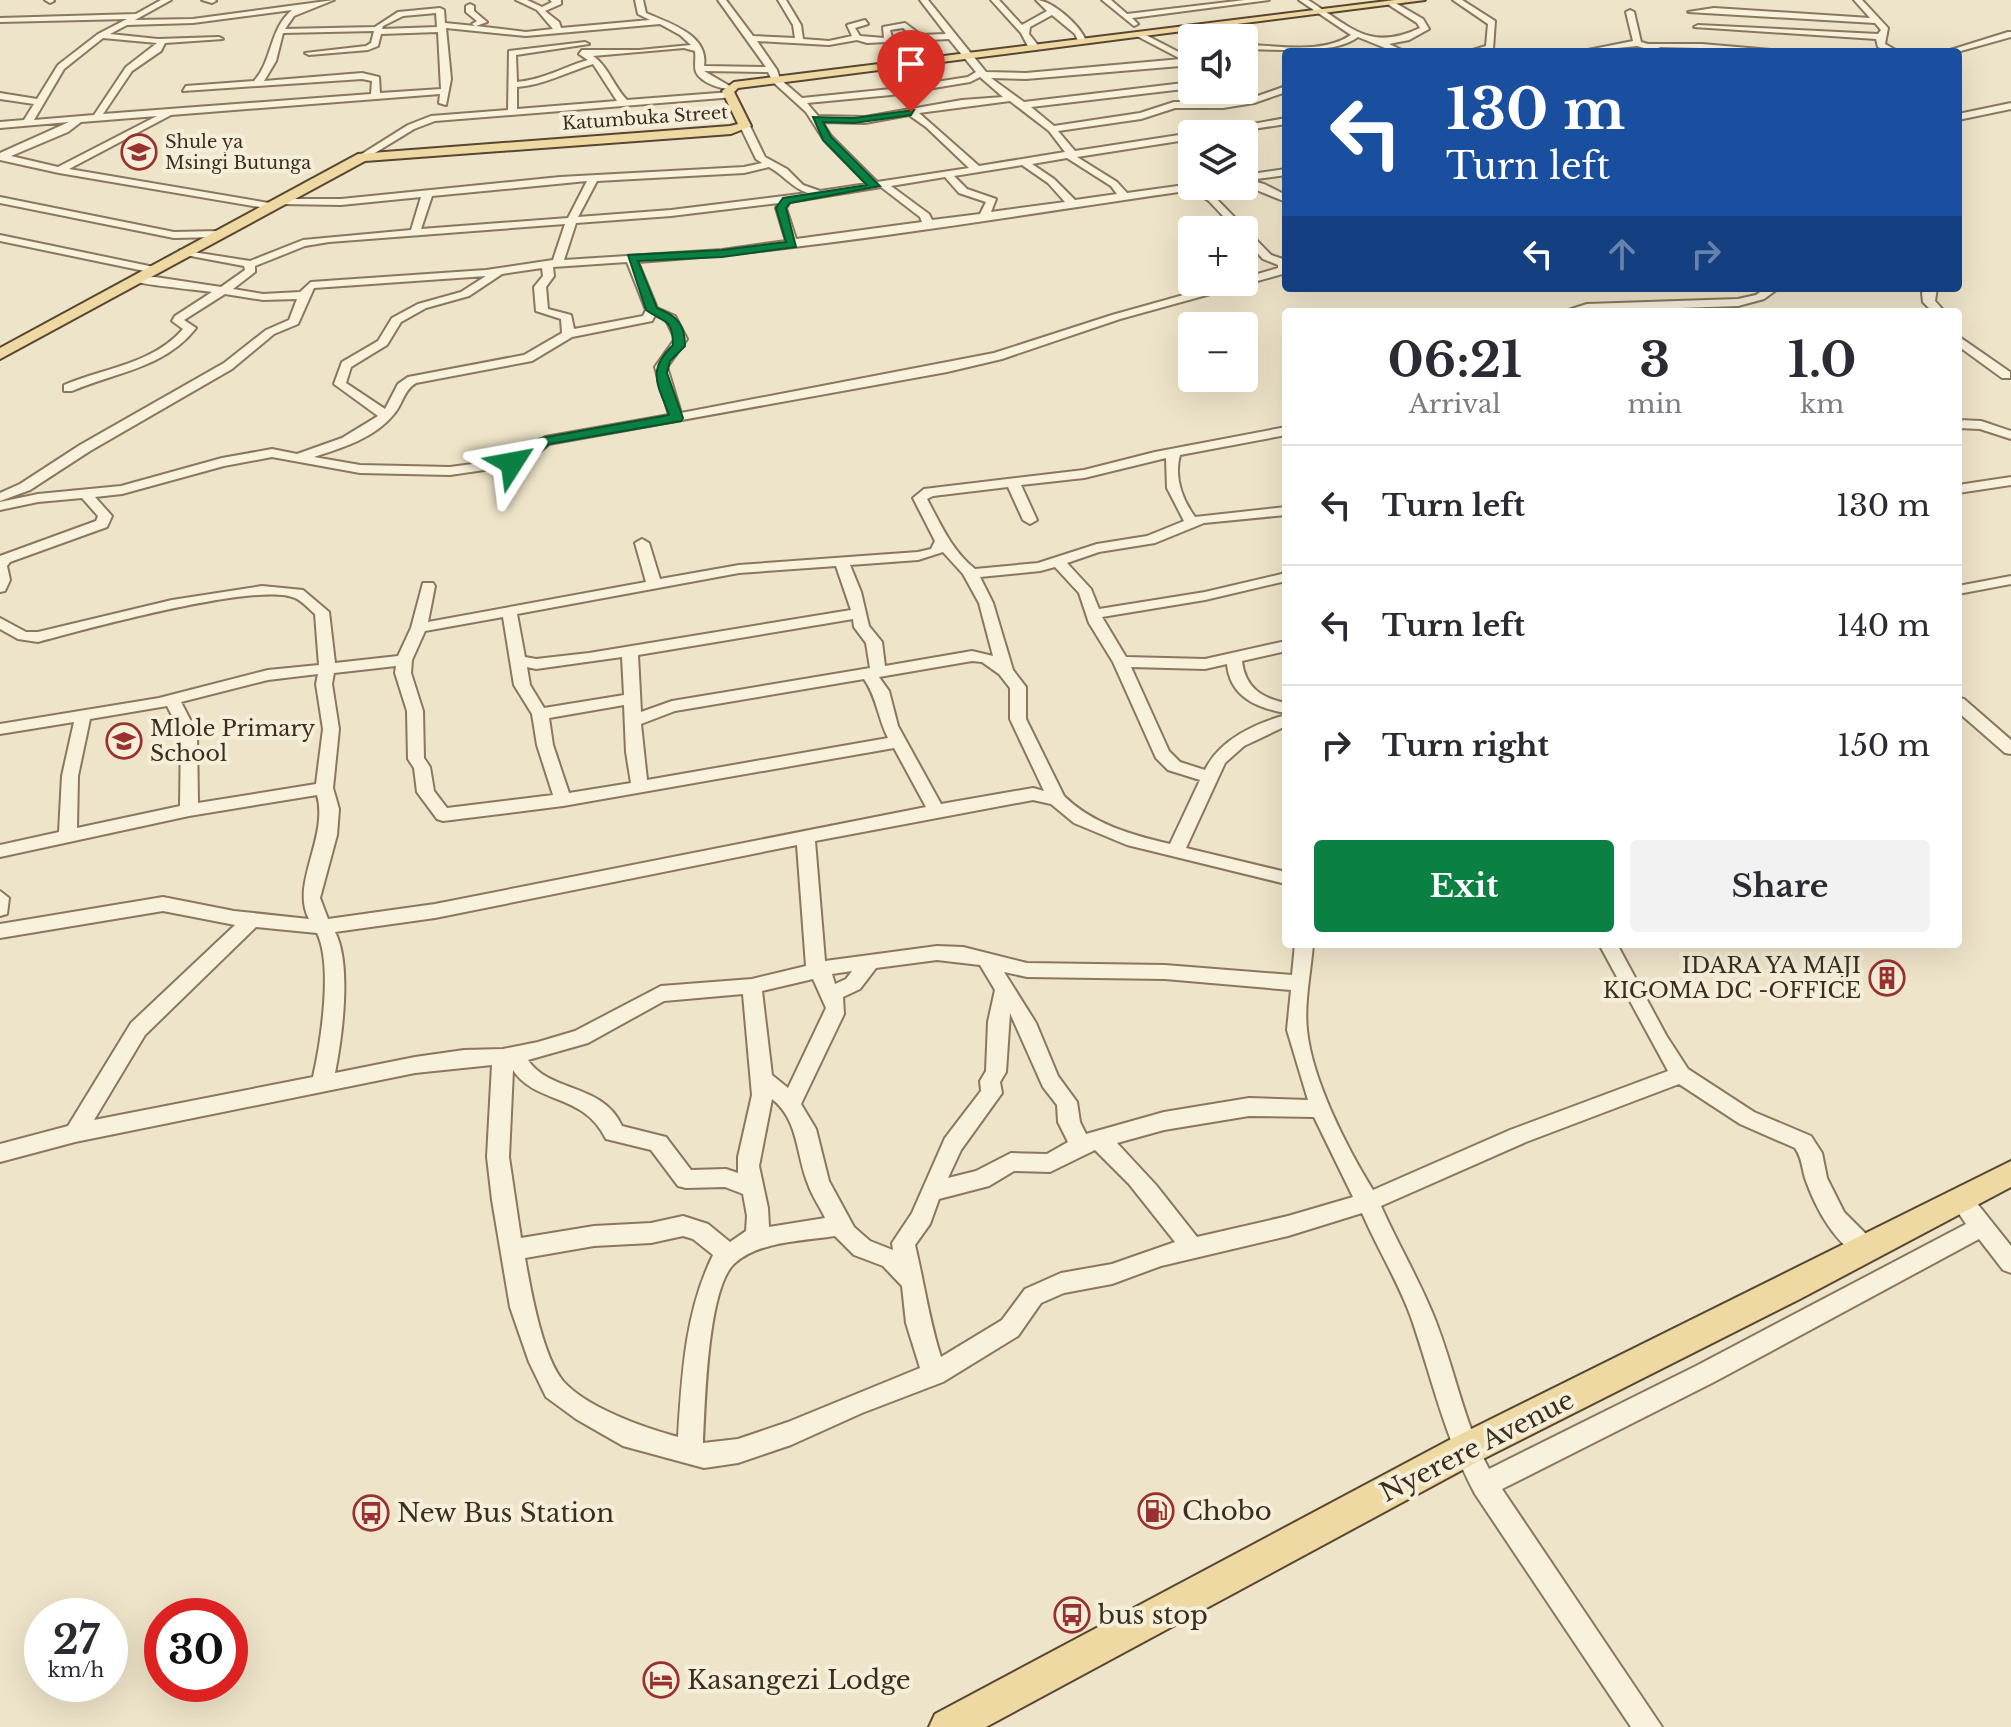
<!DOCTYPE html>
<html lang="en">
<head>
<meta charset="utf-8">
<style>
  :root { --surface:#fff; --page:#f2f2f3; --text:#2b2b33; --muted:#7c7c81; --line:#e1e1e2; --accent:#0b8043 }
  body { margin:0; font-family:"Libre Baskerville",serif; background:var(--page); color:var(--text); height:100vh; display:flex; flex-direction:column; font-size:30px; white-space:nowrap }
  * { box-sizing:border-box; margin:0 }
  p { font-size:26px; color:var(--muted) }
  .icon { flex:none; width:44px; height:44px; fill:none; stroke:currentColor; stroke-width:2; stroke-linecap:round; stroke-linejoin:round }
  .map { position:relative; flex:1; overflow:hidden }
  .side { position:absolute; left:1282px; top:308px; width:680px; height:640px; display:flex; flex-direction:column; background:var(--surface); border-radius:8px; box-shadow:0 8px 32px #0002 }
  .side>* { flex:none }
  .top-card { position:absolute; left:1282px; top:48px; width:680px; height:244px; border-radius:8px; box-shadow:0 8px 32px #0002; background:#1a4fa0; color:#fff; overflow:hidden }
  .buttons { position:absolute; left:1178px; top:24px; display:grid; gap:16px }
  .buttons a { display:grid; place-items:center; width:80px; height:80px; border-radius:8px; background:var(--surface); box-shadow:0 8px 32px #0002; font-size:40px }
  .speed { position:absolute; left:24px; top:1598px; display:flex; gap:16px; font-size:40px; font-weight:700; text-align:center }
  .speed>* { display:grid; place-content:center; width:104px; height:104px; border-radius:50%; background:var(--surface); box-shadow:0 8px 32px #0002; line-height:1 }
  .speed small { font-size:20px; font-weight:400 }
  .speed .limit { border:12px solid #d22; background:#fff; color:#111 }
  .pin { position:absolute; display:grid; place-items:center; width:68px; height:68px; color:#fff; margin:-82px -34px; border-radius:50% 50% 50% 0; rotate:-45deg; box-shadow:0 0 8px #0007 }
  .pin .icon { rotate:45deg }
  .me { position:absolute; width:88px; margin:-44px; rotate:56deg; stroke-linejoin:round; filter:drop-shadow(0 0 6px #0008) }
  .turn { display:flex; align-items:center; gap:28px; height:168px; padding:0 32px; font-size:36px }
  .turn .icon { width:104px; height:104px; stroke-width:2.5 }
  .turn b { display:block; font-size:56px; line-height:68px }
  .lanes { display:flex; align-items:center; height:76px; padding:0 32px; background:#0003; justify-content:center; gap:40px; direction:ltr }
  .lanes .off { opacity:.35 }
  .eta { display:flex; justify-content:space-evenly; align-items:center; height:136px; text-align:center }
  .eta b { font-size:48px; font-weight:700; line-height:56px }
  .action { display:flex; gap:16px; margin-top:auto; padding:16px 32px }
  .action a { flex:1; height:92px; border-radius:8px; background:var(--accent); color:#fff; font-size:32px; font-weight:700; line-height:92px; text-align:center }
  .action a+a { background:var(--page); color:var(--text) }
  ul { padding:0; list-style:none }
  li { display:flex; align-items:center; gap:24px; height:120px; padding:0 32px; border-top:2px solid var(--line) }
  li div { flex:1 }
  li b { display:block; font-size:30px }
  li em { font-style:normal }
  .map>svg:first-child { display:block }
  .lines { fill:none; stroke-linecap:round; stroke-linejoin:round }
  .minor-casing { stroke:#8a775e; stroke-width:4 }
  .major-casing { stroke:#584532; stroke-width:4 }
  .minor { fill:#f8f1dc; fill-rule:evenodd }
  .major { fill:#efd9a3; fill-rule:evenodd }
  .route { fill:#0b8043; stroke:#07532c; stroke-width:2 }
  .labels { text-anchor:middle; stroke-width:8; stroke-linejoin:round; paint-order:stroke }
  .far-street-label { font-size:18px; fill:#3b2e21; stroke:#f5eed8 }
  .far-poi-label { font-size:18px; fill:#3b2e21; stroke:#f5eed8; text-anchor:start }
  .poi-label { font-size:22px; fill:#3b2e21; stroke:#f5eed8; text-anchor:start }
  .near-street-label { font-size:26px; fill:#3b2e21; stroke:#f5eed8 }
  .near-poi-label { font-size:26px; fill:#3b2e21; stroke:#f5eed8; text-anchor:start }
</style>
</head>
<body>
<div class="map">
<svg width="2011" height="1727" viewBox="0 0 2011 1727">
  <rect width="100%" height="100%" fill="#eee4c9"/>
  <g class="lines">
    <defs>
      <path id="minor" d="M45,0H53L54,1L50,3Z
        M161,0H171L135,20L193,19L334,0L294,16L285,29L375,27L398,12L440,8L444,10L445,23L475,26L472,24L477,21L466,12V6L470,4L474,6V11L487,22L476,26L526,32L553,29L537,10L516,0H527L542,7L552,2L550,0H561V4L545,11L559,22L561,28L650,20L638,14L635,0H643L646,13C668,23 709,34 704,66L766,67L718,0H726L753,36L795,38L793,25L778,0H786L801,25L803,39L829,41L852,36L847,25L865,20L868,24L855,28L860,36L884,38L883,27L905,23L921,35L946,34L920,0H928L986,72L1026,73L1181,59L1137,36L1140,32L1192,59V65L1026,79L991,78L1024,102L1192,82V88L1031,107L1054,126L1140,113L1174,102H1223L1252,98L1286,86V92L1254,103L1223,108H1175L1141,119L1058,131L1075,151L1192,133L1195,134H1192V139L1077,157L1117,182L1127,193L1192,184L1204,186L1271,255L1286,260V273L1120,319L1002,359L947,372L549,444L526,464L450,475L360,473L272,457L224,466L122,494L95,497L112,516L107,527L10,562L7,566L10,580L5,591L0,592V556L96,521L98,516L82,498L38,502L0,510V502L38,494L121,486L222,458L272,449L297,454L342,438L378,416L334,384L342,362L378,341L392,318L418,304L461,292L486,276L314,288L298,324L274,334L232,369L90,451L30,490L0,501V493L20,484L80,445L224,363L266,330L289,320L297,299L263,300L225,294L184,320L196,328C165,368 116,372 72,391H64V385C104,368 153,364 183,329L172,321L175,316L212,292C198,290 136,284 129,280L131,278L155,277L221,287L245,270L244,266L180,254V250L250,261L303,240L411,230L421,197L341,205L281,204L276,201L277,199H341L560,177L744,167L762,163L756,159L740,126L745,123L750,126L765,157L787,169L803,185L820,191L867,184L824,140L806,112L773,82L768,72L704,71L733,88C724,91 701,83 696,72C694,67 696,58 695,51L684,48L593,56C608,66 614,87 627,100L731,92L734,97L435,121L414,129L365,159L357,157L408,125L431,116L508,110L509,51L585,42L589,44L516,55L517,82C542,80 564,67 588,60L579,54L582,50H639L691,45L680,35L660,24L526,36L446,28L451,79L446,105L439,103L440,94L171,115L69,169L275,204V208L271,209L59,173L0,160V153L69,122L0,128V122L24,120L34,104L0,99V93L37,99L58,65L98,34L127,19L0,22V18L136,14ZM292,10C269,29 273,60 254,81L186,86L183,91L362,79L372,81L371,94L103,114L132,71L161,51L165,43L223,39L219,37L158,39L110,34L127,25L193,23ZM436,13L437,27L382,29L383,26L403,16ZM903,28L912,36L892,37L890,30ZM374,31L371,43L366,46L305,53L309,55L368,50L378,46L381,34L438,32L441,89L380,93L379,77L362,73L264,81L276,61L283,33ZM103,38L157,43L126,67L94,115L34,120L64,69ZM949,39L976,72L968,77L891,89L802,98L780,79L777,70L757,41L829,45L857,40L867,43ZM593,64L617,101L517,109V87C544,85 567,72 593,64ZM980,77L1003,97L962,100L865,117L818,116L807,103L891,95L970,82ZM1010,101L1049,131L1065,152L979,166L919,113ZM909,115L926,127L969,168L877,182L831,136L822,122L865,123ZM157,116L58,167L11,156L68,132L81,122ZM1067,158L1111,186L1117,194L1075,200L1054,179L1032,164ZM1022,165L1048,183L1065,202L991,212L996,199L967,189L954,176ZM769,167C784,175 792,188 808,193L671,210L578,217L597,181L744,173ZM945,177L959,193L986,202L980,214L932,220L929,214L891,186ZM587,181L568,218L421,229L432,196ZM881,187L920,217L922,222L796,239L786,208L790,202ZM1193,190L1209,201L1236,230H1244V239L1263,259L1278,265V268L1244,278V282H1230L1112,315L994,353L681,413L667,367L687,339L675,316L657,308L638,262C824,249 1009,216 1193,190ZM779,203L776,208L786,241L722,250L564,260L576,223L671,216ZM565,224L553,260L486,270L311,282L300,292L263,294L233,289L255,272V266L305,246L329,242ZM627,262L646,310L643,316L574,329L571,315L548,309L546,287L554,276L553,267ZM542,268L543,276L534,287L536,311L561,319L562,333L524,355L408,377L398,384L385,409L346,383L351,367L387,345L401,322L426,308L469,296L502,274ZM655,315L666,320L675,339L655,367L669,415L545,437L517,458L450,467L360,465L314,457C342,448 375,438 394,414C403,404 403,391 416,383L532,361L572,337L652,321Z
        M202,0H215L216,1L212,3Z
        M991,0H999L1022,25L1047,11L1036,0C1052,0 1081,26 1086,41L1079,43L1075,34L1052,15L1030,27L1029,34L1037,44L1036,50H1030L1021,33Z
        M1102,0H1111L1127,14L1245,0H1269L1132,18L1138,24L1134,26Z
        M1299,0H1308C1351,27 1369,52 1420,28L1417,23L1389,5L1392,1L1423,19L1429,29L1409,40L1389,44L1406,52H1395L1358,37C1333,54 1308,45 1286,54L1285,50L1244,49V45C1279,45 1321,55 1351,35Z
        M1453,0H1462L1495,21L1493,49L1466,52L1486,46L1488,24Z
        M1854,0H1862L1888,28L1885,44L1899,52H1889L1878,47L1876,39L1694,27L1698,25L1878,34L1881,30L1875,23L1688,12L1714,8L1870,18Z
        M1630,10L1634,12L1641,42L1648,44H1702L1794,52L1709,50L1695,52L1699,48L1658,47L1671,52H1658L1637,46L1578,52L1633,41L1626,12Z
        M2008,32H2011V37L1957,52H1944Z
        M2011,103V109L1958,120V114Z
        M1286,118V124L1220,134H1197Z
        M1286,169V175L1249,180L1264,184L1286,195V202L1244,185V175Z
        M0,197L174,232L219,231L224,234L219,237L174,238L0,203Z
        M0,235L154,267L159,270L154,273L0,241Z
        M1766,288H1779L1764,299L1738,306L1562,312L1587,304L1738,299L1756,295Z
        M1925,288H1937L1935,301L1945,312H1933L1923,302L1922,293Z
        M1958,336L2010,372V378H2002L1958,346Z
        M1958,420L1981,421L2011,431V439L1980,429L1958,428Z
        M1286,427V435L1180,455C1174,477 1182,499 1195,517L1286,507V515L1204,523L1155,543L1099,552L1067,563L1091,589L1099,609L1205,592L1286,573V581L1205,600L1102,617L1126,657L1205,659L1286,641V651L1242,661C1245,687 1261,698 1286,703V713C1257,708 1230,697 1227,664L1205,669L1131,667L1169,751L1180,762L1205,770C1219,740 1256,723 1286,715V726L1244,746L1225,763L1186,848L1286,872V884L1127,845L1074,823L1051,804L1033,800L815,841L825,961L937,946L963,947L1027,963L1165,965L1292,975L1295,944H1313C1311,971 1304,1003 1307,1030C1312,1080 1347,1148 1373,1190L1510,1130L1668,1071L1599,944H1617L1666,1035L1688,1069L1754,1112L1811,1136L1822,1153L1827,1178L1844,1212L1874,1242L1877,1249L1874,1256L1866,1259C1836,1248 1815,1207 1805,1178C1802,1168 1802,1158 1795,1148L1740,1124L1679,1084L1526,1142L1381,1206C1397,1242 1417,1276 1432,1312C1454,1364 1462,1419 1489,1469L1696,1366L1966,1224L1949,1199L1952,1192L1960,1189L1968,1192L2011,1246V1273L2003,1270L1979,1239L1714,1382L1502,1489L1662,1727H1631L1475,1494C1444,1435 1433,1382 1412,1320C1400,1285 1377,1248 1362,1213L1288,1236L1161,1266L1112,1284L1064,1293L1041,1303L1018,1336L943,1382L862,1413L791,1445L738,1463L704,1468L623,1446L576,1419L546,1397L529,1362L510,1307L492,1200L487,1157L492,1065L415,1073L75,1142L0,1162V1144L68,1126L131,1023L235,925L163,911L0,938V924L163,897L234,911L309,919C290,884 329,837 317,795L189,816L0,857V845L59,832L62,776L74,722L0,734V724L159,698L268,670L319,665L315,614C309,609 302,601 295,598C259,581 83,630 38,642L18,639L0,629V618L26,632H38L172,600L262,586L303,590L329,612L335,663L398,656L411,628L423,583H433L435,586L428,622L646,582L635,543L642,539L649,543L660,579L739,565L918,552L931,549L935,541L913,498L924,489L1084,470L1155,452ZM1166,458L1167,488L1184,521L1147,536L1097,544L1038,563L975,569C952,551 941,525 927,499L933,496L1008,487L1023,520L1030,524L1037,520L1021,485L1084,478ZM943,552L963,574L979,603L993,656L972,651L885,666L882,642L869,626L861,592L850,565L918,560ZM836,566L851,610L589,653L536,659L525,657L517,614L739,573ZM1055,567L1079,593L1089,623L1113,662L1156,758L1168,770L1200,780L1170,844C1132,835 1092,824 1064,796L1026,719V687L1013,670L993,603L980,577L1040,571ZM503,617L514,685L532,714L537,745L553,795L447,808L434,791L430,767L424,758L423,711L411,673L412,660L425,631ZM853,619L854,627L866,643L870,668L672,701L641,712L638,655ZM622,657L624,695L544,708L530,685L527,667L536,669ZM972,661L982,662L999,674L1010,688V719L1044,791L1033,788L941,804L898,726L889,691L879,677ZM396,666L395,673L407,711L408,759L414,768L417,792L437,819L443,821L563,806L894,748L926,807L435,904L328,919L320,898L337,835L339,809L333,788L339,729L332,684L334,673ZM318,674L316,684L323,729L316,784L198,803L197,733L181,702L268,680ZM864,679C877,697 878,719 888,738L647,780L641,724L675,711ZM624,705L626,752L631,783L569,793L553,745L549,718ZM167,706L181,733L180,806L77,828L78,776L90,719ZM797,845L806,966L752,979L661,986L575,1031L538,1042L503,1049L464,1050L415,1057L335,1073C342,1038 352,964 335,932L435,918ZM256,927L317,933C333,965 321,1042 313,1077L94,1120L145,1035ZM937,960L980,965L995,990L988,1022L986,1071L980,1081L981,1091L945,1138L912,1213L892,1243L893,1250L870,1241L854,1227L829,1181L816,1129L801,1104L844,1014L843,997L860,989L876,968ZM852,971L846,979L835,984L832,974ZM1004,972L1027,977L1165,979L1291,990L1287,1030L1308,1100L1249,1098L1164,1112L1086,1134L1080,1122L1077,1102L1058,1076L1036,1023ZM813,979L826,1008L788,1088L772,1075L762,991ZM743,994L752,1095L738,1157V1173L726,1169L691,1170L666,1137L622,1126C603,1083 550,1093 528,1060L588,1043L664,1001ZM1010,1013L1043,1087L1057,1105L1058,1122L1068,1142L1047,1154L1011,1153L976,1171L948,1178L961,1150L1002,1093L1000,1082L1006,1072ZM513,1070C536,1105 583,1092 606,1139L651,1150L678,1186L686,1188L725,1187L743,1194L747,1216L746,1231L730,1242L708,1224L683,1216L651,1223L594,1226L521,1238L509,1157ZM772,1099C799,1120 796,1155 808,1184C812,1196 820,1207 825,1218L769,1227L768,1208L759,1166ZM1249,1116L1314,1117L1353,1197L1288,1216L1197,1237L1156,1185L1117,1143L1164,1130ZM1095,1150L1129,1184L1175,1242L1112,1264L1061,1273L1025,1289L1002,1320L941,1357C929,1320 924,1282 915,1245L930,1224L939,1199L989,1186L1014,1171L1050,1172ZM683,1236L693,1239L713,1255C685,1312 682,1374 678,1437C645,1428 587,1408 563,1381C542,1355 531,1291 525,1258L594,1246L651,1243ZM835,1236L854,1255L883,1266L902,1286L906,1323L920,1368L788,1422L738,1439L703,1443C705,1406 707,1287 735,1263C760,1241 803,1241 835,1236Z
        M2011,477V485L1958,493V485Z
        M2011,576V584L1958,594V586Z
        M1958,698L1964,699L2011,740V754L2005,753L1958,712Z
        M0,891L9,898L7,914L0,916Z"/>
      <path id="major" d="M1395,0H1425L738,88L734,92L751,126L731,134L365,161L0,359V348L358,154L730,126L738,124L722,91L734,82Z
        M2011,1161V1187L1800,1299L1477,1462L986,1727H929L935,1714L1453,1438Z"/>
    </defs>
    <use href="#minor" class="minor-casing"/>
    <use href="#major" class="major-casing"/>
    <use href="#minor" class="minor"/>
    <use href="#major" class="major"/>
  </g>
  <path class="route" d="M914,110L911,115L854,123L823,122L831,137L880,186L790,203L786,208L796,247L722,257L638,261L657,308C677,316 685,324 685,346L670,361L667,373L683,418L681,421L549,444L532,459L507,466V460C521,454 528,444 541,438L669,415C658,384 646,371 673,345C673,318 664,323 646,310L628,255L722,250L786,242L776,208L783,198L867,185L823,140L813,117L854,118Z"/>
  <defs>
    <symbol id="school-ring" viewBox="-11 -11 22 22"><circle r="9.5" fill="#f5eed8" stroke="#98312f" stroke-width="1.5"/><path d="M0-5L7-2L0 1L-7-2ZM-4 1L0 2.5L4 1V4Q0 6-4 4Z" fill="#98312f"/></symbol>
    <symbol id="building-ring" viewBox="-11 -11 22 22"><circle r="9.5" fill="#f5eed8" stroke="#98312f" stroke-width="1.5"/><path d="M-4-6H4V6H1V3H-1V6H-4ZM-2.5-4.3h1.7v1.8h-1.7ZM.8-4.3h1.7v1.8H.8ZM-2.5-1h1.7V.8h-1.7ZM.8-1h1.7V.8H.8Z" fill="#98312f"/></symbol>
    <symbol id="fuel-ring" viewBox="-11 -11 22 22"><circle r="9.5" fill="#f5eed8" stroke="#98312f" stroke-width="1.5"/><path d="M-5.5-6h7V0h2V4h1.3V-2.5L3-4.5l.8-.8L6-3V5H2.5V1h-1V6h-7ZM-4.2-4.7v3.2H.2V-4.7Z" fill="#98312f"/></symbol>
    <symbol id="bus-ring" viewBox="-11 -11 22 22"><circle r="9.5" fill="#f5eed8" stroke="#98312f" stroke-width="1.5"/><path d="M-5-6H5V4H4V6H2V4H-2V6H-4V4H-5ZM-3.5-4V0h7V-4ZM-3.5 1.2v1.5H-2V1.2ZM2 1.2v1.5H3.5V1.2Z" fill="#98312f"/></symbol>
    <symbol id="hotel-ring" viewBox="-11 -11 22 22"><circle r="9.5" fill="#f5eed8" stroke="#98312f" stroke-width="1.5"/><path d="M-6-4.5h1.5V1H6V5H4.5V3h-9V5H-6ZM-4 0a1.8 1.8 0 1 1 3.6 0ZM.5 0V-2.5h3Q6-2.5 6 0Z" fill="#98312f"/></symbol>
  </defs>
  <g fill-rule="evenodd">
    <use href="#school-ring" x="119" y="132" width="40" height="40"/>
    <use href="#school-ring" x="104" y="721" width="40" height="40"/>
    <use href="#building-ring" x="1867" y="958" width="40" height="40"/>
    <use href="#fuel-ring" x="1136" y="1491" width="40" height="40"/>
    <use href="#bus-ring" x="351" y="1493" width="40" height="40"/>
    <use href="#bus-ring" x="1052" y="1595" width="40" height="40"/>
    <use href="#hotel-ring" x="641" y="1660" width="40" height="40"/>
  </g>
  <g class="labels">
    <g class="far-street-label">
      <text transform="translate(645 118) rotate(-4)" y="6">Katumbuka Street</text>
    </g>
    <g class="far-poi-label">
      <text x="165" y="148">Shule ya<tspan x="165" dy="21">Msingi Butunga</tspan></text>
    </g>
    <g class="poi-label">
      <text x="150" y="736">Mlole Primary<tspan x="150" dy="25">School</tspan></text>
      <text x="1861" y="973" text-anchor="end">IDARA YA MAJI<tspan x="1861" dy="25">KIGOMA DC -OFFICE</tspan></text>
    </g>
    <g class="near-street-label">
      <text transform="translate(1477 1446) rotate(-27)" y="9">Nyerere Avenue</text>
    </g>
    <g class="near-poi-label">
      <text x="1182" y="1520">Chobo</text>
      <text x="397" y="1522">New Bus Station</text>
      <text x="1098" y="1624">bus stop</text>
      <text x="687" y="1689">Kasangezi Lodge</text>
    </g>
  </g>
</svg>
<div class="buttons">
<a><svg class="icon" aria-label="sound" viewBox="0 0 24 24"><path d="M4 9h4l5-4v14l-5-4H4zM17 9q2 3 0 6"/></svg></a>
<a><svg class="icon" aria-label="layers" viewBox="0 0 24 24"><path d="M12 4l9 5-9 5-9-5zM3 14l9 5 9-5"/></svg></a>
<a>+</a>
<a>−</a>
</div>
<div class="speed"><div>27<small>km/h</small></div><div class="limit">30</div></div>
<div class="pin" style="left:911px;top:112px;background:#d93025"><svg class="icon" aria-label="arrive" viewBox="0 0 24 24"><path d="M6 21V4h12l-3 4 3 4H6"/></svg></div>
<svg class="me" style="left:512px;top:463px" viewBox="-20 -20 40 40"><path d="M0-17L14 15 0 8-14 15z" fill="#0b8043" stroke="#fff" stroke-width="4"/></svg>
<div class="top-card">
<div class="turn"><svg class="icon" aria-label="left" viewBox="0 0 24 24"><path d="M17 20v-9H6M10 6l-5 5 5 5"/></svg><div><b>130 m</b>Turn left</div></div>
<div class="lanes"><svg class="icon" aria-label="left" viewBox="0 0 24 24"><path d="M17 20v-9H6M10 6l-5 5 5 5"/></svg><svg class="icon off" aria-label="ahead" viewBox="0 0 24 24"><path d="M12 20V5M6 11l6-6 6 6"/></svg><svg class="icon off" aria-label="right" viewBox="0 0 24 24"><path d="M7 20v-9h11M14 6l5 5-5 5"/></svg></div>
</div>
<section class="side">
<div class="eta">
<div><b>06:21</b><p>Arrival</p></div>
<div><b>3</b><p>min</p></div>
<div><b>1.0</b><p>km</p></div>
</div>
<ul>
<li><svg class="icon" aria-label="left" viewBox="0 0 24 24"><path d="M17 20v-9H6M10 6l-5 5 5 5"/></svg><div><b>Turn left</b></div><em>130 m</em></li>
<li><svg class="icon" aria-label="left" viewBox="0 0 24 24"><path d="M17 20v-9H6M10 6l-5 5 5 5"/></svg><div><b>Turn left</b></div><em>140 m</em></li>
<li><svg class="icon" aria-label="right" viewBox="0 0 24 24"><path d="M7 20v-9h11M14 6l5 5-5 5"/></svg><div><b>Turn right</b></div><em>150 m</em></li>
</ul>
<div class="action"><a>Exit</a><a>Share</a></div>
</section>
</div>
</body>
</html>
